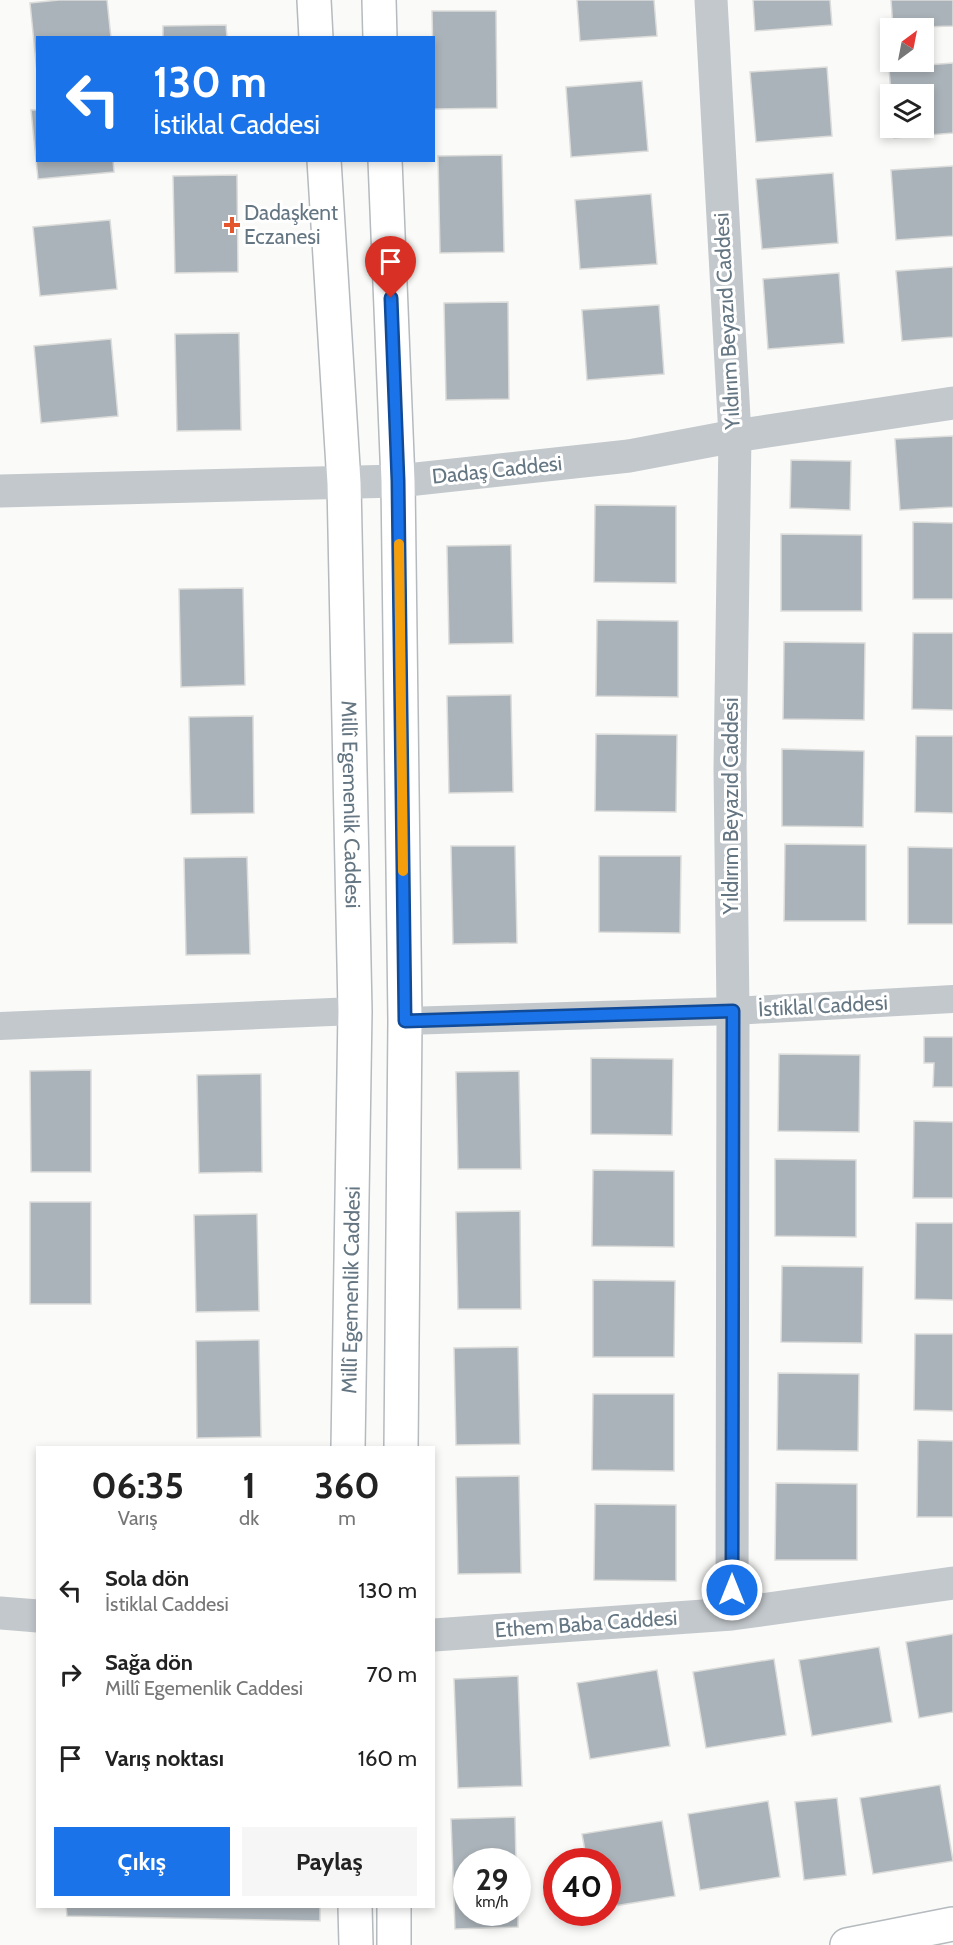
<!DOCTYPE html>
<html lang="tr">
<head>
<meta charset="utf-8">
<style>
  :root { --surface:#fff; --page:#f6f6f6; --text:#222; --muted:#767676; --accent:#1a73e8 }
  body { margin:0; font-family:Cabin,sans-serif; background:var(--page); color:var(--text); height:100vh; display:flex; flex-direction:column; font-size:22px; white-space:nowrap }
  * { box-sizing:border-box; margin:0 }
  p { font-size:20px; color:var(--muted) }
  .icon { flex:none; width:33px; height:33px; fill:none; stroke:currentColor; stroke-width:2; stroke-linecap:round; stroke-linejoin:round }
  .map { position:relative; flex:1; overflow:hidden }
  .sheet { position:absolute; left:36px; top:1446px; width:399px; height:462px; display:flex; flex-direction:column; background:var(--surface); border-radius:0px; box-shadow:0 3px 9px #0003 }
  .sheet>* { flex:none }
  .banner { position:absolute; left:36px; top:36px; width:399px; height:126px; border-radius:0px; box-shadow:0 3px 9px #0003; background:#1a73e8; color:#fff; overflow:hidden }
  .needle { width:39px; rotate:32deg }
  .tools { position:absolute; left:880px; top:18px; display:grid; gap:12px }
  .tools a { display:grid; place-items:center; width:54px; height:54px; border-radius:0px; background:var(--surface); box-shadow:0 3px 9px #0003; font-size:30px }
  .speed { position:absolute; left:453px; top:1848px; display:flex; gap:12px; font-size:30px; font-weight:700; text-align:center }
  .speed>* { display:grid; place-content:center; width:78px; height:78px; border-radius:50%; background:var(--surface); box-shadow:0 3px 9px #0003; line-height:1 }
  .speed small { font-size:15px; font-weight:400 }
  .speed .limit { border:9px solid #d22; background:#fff; color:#111 }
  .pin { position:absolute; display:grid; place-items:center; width:51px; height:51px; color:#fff; margin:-62px -26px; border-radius:50% 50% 50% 0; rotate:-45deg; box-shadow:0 0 6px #0007 }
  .pin .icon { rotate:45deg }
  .me { position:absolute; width:66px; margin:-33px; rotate:0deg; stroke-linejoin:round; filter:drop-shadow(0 0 4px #0008) }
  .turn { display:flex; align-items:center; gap:21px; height:126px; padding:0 18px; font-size:27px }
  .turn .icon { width:78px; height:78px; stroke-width:2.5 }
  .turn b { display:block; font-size:42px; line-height:51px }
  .eta { display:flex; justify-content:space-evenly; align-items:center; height:102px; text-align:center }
  .eta b { font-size:36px; font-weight:800; line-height:42px }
  .button { display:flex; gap:12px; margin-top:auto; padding:12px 18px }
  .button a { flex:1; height:69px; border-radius:0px; background:var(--accent); color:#fff; font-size:24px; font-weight:800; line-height:69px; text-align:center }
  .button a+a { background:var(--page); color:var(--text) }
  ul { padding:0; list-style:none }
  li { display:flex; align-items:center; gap:18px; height:84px; padding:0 18px }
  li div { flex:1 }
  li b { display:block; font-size:22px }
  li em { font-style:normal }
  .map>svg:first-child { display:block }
  .building { fill:#aab3b9; stroke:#dcdcda; stroke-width:1.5 }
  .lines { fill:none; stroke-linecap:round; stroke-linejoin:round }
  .primary-casing { stroke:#b5babe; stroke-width:36 }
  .minor { stroke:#c3c8cc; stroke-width:28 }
  .tertiary { stroke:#c3c8cc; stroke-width:33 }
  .primary { stroke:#fff; stroke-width:33 }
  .route-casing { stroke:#114b97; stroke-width:15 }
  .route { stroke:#1a73e8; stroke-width:10 }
  .slow { stroke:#f59e0b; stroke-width:10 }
  .poi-dot { fill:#e4572e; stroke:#fff; stroke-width:2 }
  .labels { text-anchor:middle; stroke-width:6; stroke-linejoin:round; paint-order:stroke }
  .poi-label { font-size:21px; fill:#657683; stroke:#fff; text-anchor:start }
  .street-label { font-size:21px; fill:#657683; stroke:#fff }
</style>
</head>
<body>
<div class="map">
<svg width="953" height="1945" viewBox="0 0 953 1945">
  <rect width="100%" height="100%" fill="#fafaf8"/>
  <path class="building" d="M59,0H107L111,38H38L37,72L30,3Z
    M577,0H654L657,36L580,41Z
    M753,0H830L832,25L755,31Z
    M891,0H953V26L893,28Z
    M432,11H496L497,108L434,109Z
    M226,25L227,38H163V26Z
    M953,63V133L894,138V128H924V94H891L889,68Z
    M827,67L832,136L756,142L750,72Z
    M642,81L648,151L571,157L566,87Z
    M31,110H38V160H113L114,172L38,179Z
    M502,155L504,252L440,253L438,156Z
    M953,166V236L896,240L891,170Z
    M833,173L838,243L762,249L756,179Z
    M237,175L238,272L175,273L173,176Z
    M651,194L657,264L580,269L575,200Z
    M110,220L117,289L40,296L33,227Z
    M953,267V337L902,341L896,271Z
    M839,273L844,343L768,349L763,279Z
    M508,302L509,399L446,400L444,303Z
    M659,305L664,374L587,380L582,310Z
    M239,333L241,430L177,431L175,334Z
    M111,339L118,416L41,423L34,346Z
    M953,436V507L900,510L895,439Z
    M791,460L851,461L850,510L790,508Z
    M595,505L676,506V583L594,582Z
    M913,522L953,523V599H913Z
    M781,534L862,535V611H781Z
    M511,545L513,643L449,644L447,546Z
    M243,588L245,685L181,687L179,589Z
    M597,620L678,621V697L596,696Z
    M913,633H953V710L912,709Z
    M784,642L865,643L864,720L783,719Z
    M511,695L513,792L449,793L447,696Z
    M253,716L254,813L191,814L189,717Z
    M596,734L677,735L676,812L595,811Z
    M916,736H953V813L915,812Z
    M782,749L864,751L863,827L782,826Z
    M785,844L866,845V921H784Z
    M451,846H515L517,943L453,944Z
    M908,847L953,848V924H908Z
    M599,856H681L680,933L599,932Z
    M247,857L250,954L186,955L184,858Z
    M924,1037H953V1087H933L934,1063H924Z
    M779,1054L860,1055L859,1132L778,1131Z
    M591,1058L673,1059L672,1135L591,1134Z
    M91,1070V1172H31L30,1071Z
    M519,1071L521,1169H458L456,1072Z
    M261,1074L262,1172L199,1173L197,1075Z
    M914,1121L953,1122V1198H913Z
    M775,1159L856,1160V1237L775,1236Z
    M593,1170L674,1171V1247L592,1246Z
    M30,1202H91V1304H30Z
    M520,1211L521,1309H458L456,1212Z
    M257,1214L259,1311L196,1312L194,1215Z
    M916,1223H953V1300L915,1299Z
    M782,1266L863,1267L862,1343L781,1342Z
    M593,1280L675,1281L674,1357H593Z
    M915,1334H953V1411L914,1410Z
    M259,1340L261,1437L197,1438L196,1341Z
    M518,1347L520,1444L456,1445L454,1348Z
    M778,1373L859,1374L858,1451L777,1450Z
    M593,1394H674V1471L592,1470Z
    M918,1440L953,1441V1517H917Z
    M519,1476L521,1573L458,1574L456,1477Z
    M776,1483L857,1484V1560H775Z
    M595,1504L676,1505V1581L594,1580Z
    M953,1634V1712L919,1718L906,1642Z
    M879,1647L892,1722L812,1736L799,1660Z
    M774,1659L786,1735L706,1748L693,1672Z
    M657,1670L670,1746L590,1759L577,1683Z
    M518,1676L522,1786L458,1788L454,1679Z
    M940,1785L953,1861L873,1874L860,1798Z
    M837,1798L846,1875L804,1880L795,1802Z
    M768,1801L780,1877L700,1890L688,1814Z
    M515,1817L516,1862H466V1912H518V1898V1927L455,1929L451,1819Z
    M662,1821L675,1896L608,1907V1862H587L582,1834Z
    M66,1906H320V1921L67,1916Z"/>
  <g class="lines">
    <defs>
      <g id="primary">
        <path d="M314,0L316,38"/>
        <path d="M379,0L380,38"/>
        <path id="s1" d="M324,160L344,483L355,1011L348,1448"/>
        <path d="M385,160L398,481L405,1021L401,1448"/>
        <path d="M355,1906L356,1945"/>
        <path d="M394,1906V1945"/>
        <path d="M847,1945L953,1924"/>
      </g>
    </defs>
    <use href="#primary" class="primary-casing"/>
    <path class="minor" d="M405,1021L733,1011L953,999
      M0,1026L355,1011"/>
    <path class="tertiary" d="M711,0L735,436L730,768L733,1011L732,1614
      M0,491L398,481L629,456L735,436L953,403
      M0,1613L38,1616
      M434,1635L732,1614L953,1583"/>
    <use href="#primary" class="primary"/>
  </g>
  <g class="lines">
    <defs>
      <path id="route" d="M391,298L398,481L405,1021L733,1011L732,1590"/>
    </defs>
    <use href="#route" class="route-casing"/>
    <use href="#route" class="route"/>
    <path class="slow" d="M399,544L403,871"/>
  </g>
  <path class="poi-dot" d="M229 216h6v6h6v6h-6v6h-6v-6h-6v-6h6z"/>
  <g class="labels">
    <g class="poi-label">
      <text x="244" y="220">Dadaşkent<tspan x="244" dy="24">Eczanesi</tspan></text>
    </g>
    <g class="street-label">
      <text transform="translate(727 321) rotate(-93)" y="7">Yıldırım Beyazıd Caddesi</text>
      <text transform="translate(497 470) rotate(-6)" y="7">Dadaş Caddesi</text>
      <text dy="7" stroke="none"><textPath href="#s1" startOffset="645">Millî Egemenlik Caddesi</textPath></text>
      <text transform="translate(731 806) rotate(-90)" y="7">Yıldırım Beyazıd Caddesi</text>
      <text transform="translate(823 1006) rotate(-3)" y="7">İstiklal Caddesi</text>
      <text transform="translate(351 1290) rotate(-89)" y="7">Millî Egemenlik Caddesi</text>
      <text transform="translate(586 1624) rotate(-4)" y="7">Ethem Baba Caddesi</text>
    </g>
  </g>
</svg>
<div class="tools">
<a><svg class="needle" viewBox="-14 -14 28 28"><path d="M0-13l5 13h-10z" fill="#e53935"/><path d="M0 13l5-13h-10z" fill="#767676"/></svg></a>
<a><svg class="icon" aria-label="layers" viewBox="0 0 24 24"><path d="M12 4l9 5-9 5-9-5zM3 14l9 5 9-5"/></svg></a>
</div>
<div class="speed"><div>29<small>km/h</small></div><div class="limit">40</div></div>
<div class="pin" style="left:391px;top:298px;background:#d93025"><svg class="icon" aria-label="arrive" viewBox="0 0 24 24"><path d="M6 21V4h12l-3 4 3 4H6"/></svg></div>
<svg class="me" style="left:732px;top:1590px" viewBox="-20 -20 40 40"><circle r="17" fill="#1a73e8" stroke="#fff" stroke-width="3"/><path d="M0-11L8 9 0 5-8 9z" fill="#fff"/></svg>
<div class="banner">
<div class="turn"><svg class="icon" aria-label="left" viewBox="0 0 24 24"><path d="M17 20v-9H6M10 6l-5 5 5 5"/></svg><div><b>130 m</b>İstiklal Caddesi</div></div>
</div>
<section class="sheet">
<div class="eta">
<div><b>06:35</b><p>Varış</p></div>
<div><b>1</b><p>dk</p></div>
<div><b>360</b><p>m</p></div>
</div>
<ul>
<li><svg class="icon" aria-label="left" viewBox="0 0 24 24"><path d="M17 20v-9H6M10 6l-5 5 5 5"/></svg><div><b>Sola dön</b><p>İstiklal Caddesi</p></div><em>130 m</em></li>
<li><svg class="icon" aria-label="right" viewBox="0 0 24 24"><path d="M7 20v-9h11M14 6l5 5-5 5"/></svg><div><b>Sağa dön</b><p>Millî Egemenlik Caddesi</p></div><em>70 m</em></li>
<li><svg class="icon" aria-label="arrive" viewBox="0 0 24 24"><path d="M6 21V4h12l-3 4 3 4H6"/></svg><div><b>Varış noktası</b></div><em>160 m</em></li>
</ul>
<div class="button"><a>Çıkış</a><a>Paylaş</a></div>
</section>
</div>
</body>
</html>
